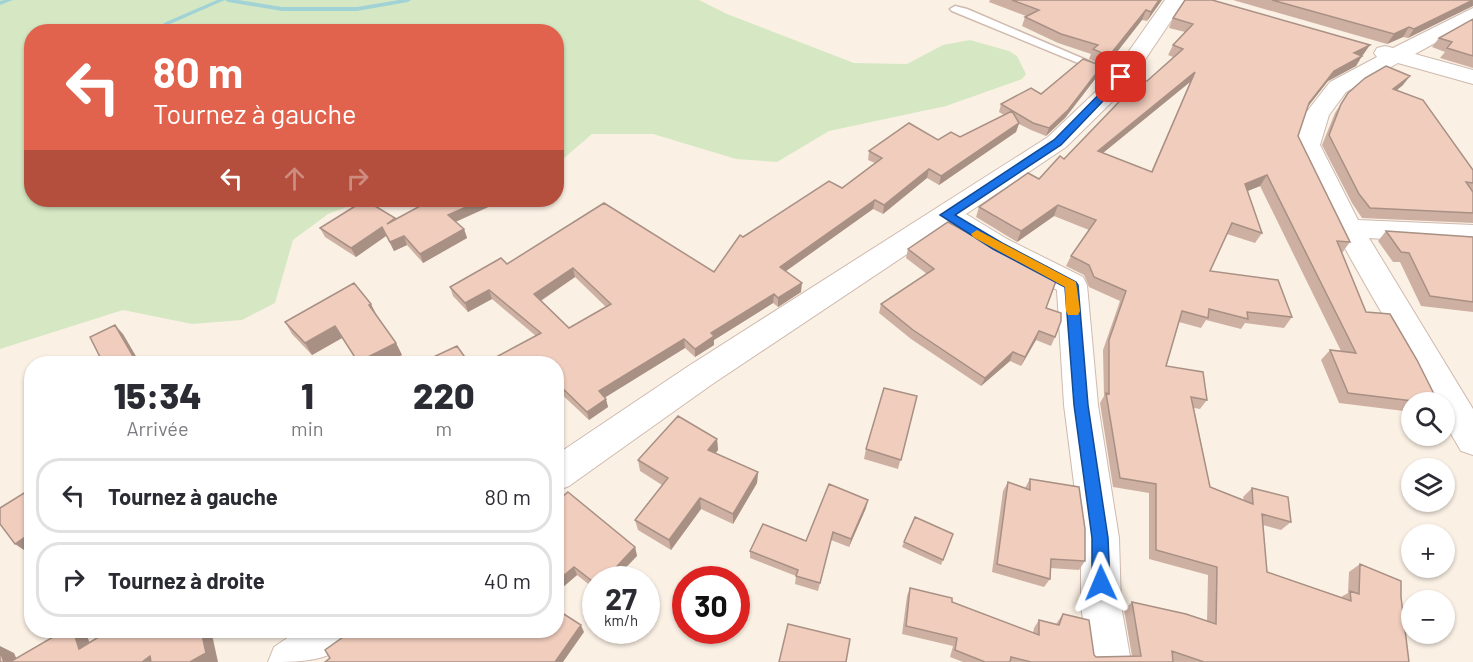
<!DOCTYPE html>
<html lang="fr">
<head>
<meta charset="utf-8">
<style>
  :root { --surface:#fff; --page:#f2f2f3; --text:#2b2b33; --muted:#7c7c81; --line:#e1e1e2 }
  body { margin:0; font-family:Barlow,sans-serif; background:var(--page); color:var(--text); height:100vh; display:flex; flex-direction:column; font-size:22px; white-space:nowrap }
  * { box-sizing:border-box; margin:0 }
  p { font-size:20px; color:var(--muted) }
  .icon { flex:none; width:33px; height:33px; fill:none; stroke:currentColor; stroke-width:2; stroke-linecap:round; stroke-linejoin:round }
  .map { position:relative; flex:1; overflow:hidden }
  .drawer { position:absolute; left:24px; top:356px; width:540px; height:282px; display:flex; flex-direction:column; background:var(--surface); border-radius:24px; box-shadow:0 2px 4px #0004 }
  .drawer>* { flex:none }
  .guide { position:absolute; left:24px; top:24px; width:540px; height:183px; border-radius:24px; box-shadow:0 2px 4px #0004; background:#e1624d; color:#fff; overflow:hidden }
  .buttons { position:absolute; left:1401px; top:392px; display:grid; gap:12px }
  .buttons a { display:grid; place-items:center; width:54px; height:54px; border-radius:50%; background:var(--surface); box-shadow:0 2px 4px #0004; font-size:30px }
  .speed { position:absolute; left:582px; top:566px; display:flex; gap:12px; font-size:30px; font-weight:700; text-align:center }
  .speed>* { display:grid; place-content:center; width:78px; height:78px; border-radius:50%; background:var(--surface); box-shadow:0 2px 4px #0004; line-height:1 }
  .speed small { font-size:15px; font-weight:400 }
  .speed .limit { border:9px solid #d22; background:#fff; color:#111 }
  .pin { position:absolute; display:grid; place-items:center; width:51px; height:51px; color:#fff; margin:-26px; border-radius:12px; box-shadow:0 3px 9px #0006 }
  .me { position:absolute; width:66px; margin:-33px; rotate:359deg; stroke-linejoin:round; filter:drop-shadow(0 0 4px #0008) }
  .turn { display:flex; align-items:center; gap:21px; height:126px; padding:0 30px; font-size:27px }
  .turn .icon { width:78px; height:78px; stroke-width:2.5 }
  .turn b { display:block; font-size:42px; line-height:51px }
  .lanes { display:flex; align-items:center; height:57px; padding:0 30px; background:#0003; justify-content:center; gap:30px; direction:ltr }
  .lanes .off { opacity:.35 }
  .eta { display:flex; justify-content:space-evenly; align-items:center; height:102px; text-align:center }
  .eta b { font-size:36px; font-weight:800; line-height:42px }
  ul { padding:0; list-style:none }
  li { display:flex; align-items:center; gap:18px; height:75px; margin:0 12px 9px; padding:0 18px; border:3px solid var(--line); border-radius:24px }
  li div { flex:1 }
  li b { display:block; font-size:22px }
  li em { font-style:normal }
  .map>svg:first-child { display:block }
  .green { fill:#d5e8c3 }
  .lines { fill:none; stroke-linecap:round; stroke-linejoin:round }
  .stream { fill:#a0d2d6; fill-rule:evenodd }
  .lane-casing { stroke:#cfbaae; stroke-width:3 }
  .street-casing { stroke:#cfbaae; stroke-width:2 }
  .lane { fill:#fff; fill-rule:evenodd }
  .street { fill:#fff; fill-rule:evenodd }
  .wall { fill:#ceb0a3; fill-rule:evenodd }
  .shaded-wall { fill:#a89084 }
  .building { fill:#f0cdbd; stroke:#a89084; stroke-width:1.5; fill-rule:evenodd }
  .route { fill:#1a73e8; stroke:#114b97; stroke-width:1.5 }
  .slow { fill:#f59e0b }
</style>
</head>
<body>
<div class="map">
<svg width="1473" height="662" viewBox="0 0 1473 662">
  <rect width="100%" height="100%" fill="#fbf0e4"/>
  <path class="green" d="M0,0H699L727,14L854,63L907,64L943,45L970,40L1009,51L1017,56L1026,74L1022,79L946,106L829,131L777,162L736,159L653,134H592L557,164L556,32H32V200H365L328,214L293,240L275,303L242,320L192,324L123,310L0,349Z"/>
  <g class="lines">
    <path class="stream" d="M4,0H13L0,5V1Z
      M217,0H225L170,24L159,32H152L166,22Z
      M225,0H238L282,7H357L399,0H411L408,2L357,11H282L228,2Z"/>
    <defs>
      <path id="lane" d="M955,6L967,9L1126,77L1125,79H1117L952,11L950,9Z"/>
      <path id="street" d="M1165,0H1185L1126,88L1066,147L966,214L1007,239L1083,277L1087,285L1098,405L1119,538L1121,605L1131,662H1089L1081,605V538L1064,405L1057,290L987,253L946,228L711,385L569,486L556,491V455L687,367L1048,137L1110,78Z
        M1473,8V22L1415,54L1473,70V84L1398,63L1346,92L1329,115L1320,145L1358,220L1473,225V245L1369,238L1473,409V455L1461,451L1444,422V402H1433C1386,318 1332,234 1294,145L1305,114L1330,82L1377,57L1374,53L1377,48L1385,46L1393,48Z
        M299,630H356C339,662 305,662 268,662L274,647Z"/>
    </defs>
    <use href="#lane" class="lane-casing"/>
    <use href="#street" class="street-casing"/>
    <use href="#lane" class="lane"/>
    <use href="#street" class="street"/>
  </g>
  <path class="wall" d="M990,0H1162L1147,21L1142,20L1106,66L1089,59L1091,54L1058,43L1022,26L1025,17L1026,16L989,2Z
    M1233,0H1473L1408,38L1403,37L1387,44Z
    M1173,18L1363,55L1362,56L1356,66L1328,81L1308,106L1298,136L1350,242L1342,253L1366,312L1438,402H1412V412L1339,403L1321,360L1330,350L1341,351L1260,186L1247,191L1262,233L1255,243L1227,234L1210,271L1292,317L1284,328L1245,323L1241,329L1206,320L1201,328L1179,322L1166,366L1207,400L1200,409L1194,408L1210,487L1244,500L1243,497L1252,488L1291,522L1281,530L1263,525L1267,572L1341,597L1348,593L1349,572L1360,564L1401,597L1409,662H963L950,657L953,646L902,634L907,596L910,588L952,602L1033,633L1034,628L1039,620L1056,624L1063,614L1096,657L1132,656L1124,610L1132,602L1207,621L1208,575L1149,559V493L1113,487L1100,403L1104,396L1103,350L1120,301L1089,287L1084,275L1066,266L1071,256L1089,230L1054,216L1017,242L976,217L979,207L1039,179L1064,159L1173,57L1168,55L1173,45L1185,32L1169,28ZM1190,82L1151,172L1103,153Z
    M1473,19V68L1440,58L1445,52L1432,47L1439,38Z
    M1102,66L1099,74L1065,118L1046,136L1031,130L1019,124L1016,132L939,185L927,178L883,214L873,209L786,271L801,292L778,307L773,303L714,340V345L695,357L685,348L605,397L608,407L589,420L556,389V363L536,336L492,299L468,312L453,296L450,287L507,264L714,272L743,237L842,188L875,163L868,160L869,151L938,140L960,137L1004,115L999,112L1001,104L1041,94ZM575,277L606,307L569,328L541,301Z
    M1403,85L1397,90L1473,170V223L1362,218L1352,203L1322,145L1335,113L1348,93Z
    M396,219L456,222L464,229L467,238L423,263L407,245L394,251L386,236L356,257L325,237L320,228Z
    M1386,231L1473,237V312L1421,306L1400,262H1393L1378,241Z
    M908,249L1046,308L1055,337L1051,346L1036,340L1021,366L1010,361L981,386L911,339L879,313L881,304L927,274L906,258Z
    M377,316L396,343L402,355L386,363H358L342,338L312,355L292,334L285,322Z
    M917,396L898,469L864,459L866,449Z
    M717,439L718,450L716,453L758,472L757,483L733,524L701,509L671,550L638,530L635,520L662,485L640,471L638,460Z
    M1030,479L1085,561L1079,570L1050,568V579L1044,587L992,572L1003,491L1008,482L1025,488Z
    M556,502L635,547L637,556L596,579V590L577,575L556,593Z
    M866,508L849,547L831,540L818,591L795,584L796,576L750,558V551L806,541Z
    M953,534L941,565L902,547L904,542Z"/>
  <path class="shaded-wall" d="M1159,0H1162L1147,21L1151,12Z
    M1473,0V6L1408,38L1414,29Z
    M1146,10L1142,20L1106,66L1109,56Z
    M1409,27L1403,37L1387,44L1394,34Z
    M1370,45L1363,55L1347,62L1354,53Z
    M1362,56L1356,66L1328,81L1303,113L1309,103L1334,71Z
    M1102,66L1099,74L1065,118L1046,136L1049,128Z
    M1195,72L1190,82L1093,161L1098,151Z
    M1410,76L1403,85L1387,98L1393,89Z
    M1019,123L1016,132L939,185L941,176Z
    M929,169L927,178L883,214L884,205Z
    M1267,175L1260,186L1238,195L1245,184Z
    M482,200H504L451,224L448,215Z
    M875,200L873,209L779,276L780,267Z
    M1058,205L1054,216L1017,242L1021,231Z
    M382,227L386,236L356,257L351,248Z
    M464,229L467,238L423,263L420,254Z
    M404,236L407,245L394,251L390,242Z
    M573,268L575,277L537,303L534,294Z
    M802,283L801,292L778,307V298Z
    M489,290L492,299L468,312L465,303Z
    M774,294L773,303L714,340V345L695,357V349L711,333Z
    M371,304L377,316L375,317L369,305Z
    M115,325L123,334L140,363H137Z
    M335,326L342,338L312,355L305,343Z
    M1039,331L1036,340L1021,366L1025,357Z
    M684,339L685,348L601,400L599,391Z
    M396,343L402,355L386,363L358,362Z
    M1013,352L1010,361L981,386L985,378Z
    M606,399L608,407L589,420L587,412Z
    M717,439L718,450L709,461L708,450Z
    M758,472L757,483L733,524V514Z
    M700,498L701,509L671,550L669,540Z
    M868,500L866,508L849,547L851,539Z
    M32,532V552L30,554L15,544Z
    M635,547L637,556L615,579H605Z
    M574,567L577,575L556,593V582Z
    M581,625L584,632L563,662H555Z
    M73,630H78L87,635L94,657L79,649Z
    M201,630H211L218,662H190Z
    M0,646L14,653L18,662H4L0,651Z
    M150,656L159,662H142Z"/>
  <path class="building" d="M1012,0H1159L1151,12L1146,10L1109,56L1093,49L1098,45L1061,34L1025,17L1039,10Z
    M1185,0H1212L1370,45L1354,53L1362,56L1334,71L1309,103L1298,136L1350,242L1337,241L1366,312L1390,314L1417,360L1438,402H1421L1348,393L1330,350L1356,353L1267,175L1245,184L1262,233L1232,223L1210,271L1278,280L1292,317L1247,312L1248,319L1209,309L1208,318L1182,311L1166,366L1203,372L1207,400L1191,397L1210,487L1253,504L1252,488L1288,497L1291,522L1262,514L1267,572L1351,601L1350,591L1359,594L1360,564L1401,581V597L1409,662H1204L1172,651L1173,662H1031L1011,657L1010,662H985L955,650L957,638L906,626L910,588L952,598V602L1039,635V620L1059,625L1063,614L1089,620L1094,655L1096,657L1141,656L1132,602L1186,614L1216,624L1217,567L1156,550V484L1120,478L1106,393L1109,394V340L1126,291L1094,277L1089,265L1071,256L1096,220L1058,205L1021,231L979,207L1028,173L1039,179L1060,156L1064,159L1140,80L1147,81L1183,49L1173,45L1193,24L1173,18ZM1195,72L1152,172L1098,151Z
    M1272,0H1473L1414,29L1409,27L1394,34Z
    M1473,19V56L1447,48L1452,42L1439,38Z
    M1083,59L1102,66L1068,110L1049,128L1033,123L1001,104L1031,88L1041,94Z
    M1386,66L1410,76L1393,89L1423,100L1473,170V183L1466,182L1473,192V213L1370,208L1359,194L1329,135L1341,104L1348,93L1365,78Z
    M1012,111L1019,123L941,176L929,169L884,205L875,200L780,267L802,283L778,298L774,294L711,333L714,336L695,349L684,339L599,391L606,399L587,412L556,382V363H485L541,333L489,290L465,303L450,287L501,258L507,264L604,203L714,272L740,235L743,237L829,181L842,188L882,158L869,151L909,123L938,140L951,132L960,137ZM573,268L611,304L569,328L534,294Z
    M365,200L395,218L387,224L431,200H482L448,215L464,229L420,254L404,236L390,242L382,227L351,248L320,228Z
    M948,222L1056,281L1046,308L1061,313V321L1055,337L1039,331L1025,357L1013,352L985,378L913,330L881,304L934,269L908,249Z
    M1386,231L1473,237V302L1430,296L1409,253L1401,252Z
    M354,283L371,304L369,305L396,343L358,362L335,326L305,343L285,322Z
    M115,325L137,363H103L90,337Z
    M457,346L469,363H432L429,359Z
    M236,359L239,363H229Z
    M884,388L917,396L901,460L866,449Z
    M678,416L717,439L708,450L758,472L733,514L700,498L669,540L635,520L668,478L638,460Z
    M1030,479L1079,487L1085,529V561L1051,559L1050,579L997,564L1008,482L1030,490Z
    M829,484L868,500L851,539L833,532L820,583L796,576L798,570L750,551L763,524L806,541Z
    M32,488V532L15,544L0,524V508Z
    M568,492L635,547L605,579H596V584L574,567L556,582V502Z
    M915,517L953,534L943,560L904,542Z
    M556,609L581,625L555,662H325L330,658L325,650L353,630H556Z
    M788,624L850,639L846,662H779Z
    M65,630H73L79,649L110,630H201L206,653L190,662H151L150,656L142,662H10Z
    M0,651L4,662H0Z"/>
  <path class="route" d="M1118,75L1126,77L1061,145L955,215L1002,243L1076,282L1078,285L1088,405L1108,538L1110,583L1107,589L1101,591L1095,589L1092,583V538L1074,405L1065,287L993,249L940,215L1054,140Z"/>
  <path class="slow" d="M977,230L1076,282L1080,311L1078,315H1068L1066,311L1065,287L973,237L971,234Z"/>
</svg>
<div class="buttons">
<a><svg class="icon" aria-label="search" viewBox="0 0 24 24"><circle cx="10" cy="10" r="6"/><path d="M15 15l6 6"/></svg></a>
<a><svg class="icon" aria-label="layers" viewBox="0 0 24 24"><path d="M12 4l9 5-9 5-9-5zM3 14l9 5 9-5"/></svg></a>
<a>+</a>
<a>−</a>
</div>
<div class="speed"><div>27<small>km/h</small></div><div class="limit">30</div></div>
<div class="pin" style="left:1121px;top:77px;background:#d93025"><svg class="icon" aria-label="arrive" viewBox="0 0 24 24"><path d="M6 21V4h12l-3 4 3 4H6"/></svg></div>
<svg class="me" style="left:1101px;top:583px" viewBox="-20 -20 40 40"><path d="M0-17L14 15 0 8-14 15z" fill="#1a73e8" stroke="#fff" stroke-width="4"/></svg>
<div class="guide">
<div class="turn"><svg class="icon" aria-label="left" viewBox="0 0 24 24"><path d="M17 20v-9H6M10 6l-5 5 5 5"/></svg><div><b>80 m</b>Tournez à gauche</div></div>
<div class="lanes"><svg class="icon" aria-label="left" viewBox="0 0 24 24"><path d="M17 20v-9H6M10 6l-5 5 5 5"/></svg><svg class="icon off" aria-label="ahead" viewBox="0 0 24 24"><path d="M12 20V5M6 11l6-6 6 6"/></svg><svg class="icon off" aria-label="right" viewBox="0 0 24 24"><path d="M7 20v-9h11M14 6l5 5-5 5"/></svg></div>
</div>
<section class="drawer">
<div class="eta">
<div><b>15:34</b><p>Arrivée</p></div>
<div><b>1</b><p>min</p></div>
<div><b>220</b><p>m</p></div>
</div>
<ul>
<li><svg class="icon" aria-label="left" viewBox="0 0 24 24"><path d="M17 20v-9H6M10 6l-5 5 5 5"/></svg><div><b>Tournez à gauche</b></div><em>80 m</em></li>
<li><svg class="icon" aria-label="right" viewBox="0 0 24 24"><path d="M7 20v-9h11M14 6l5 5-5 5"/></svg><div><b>Tournez à droite</b></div><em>40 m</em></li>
</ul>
</section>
</div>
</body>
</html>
